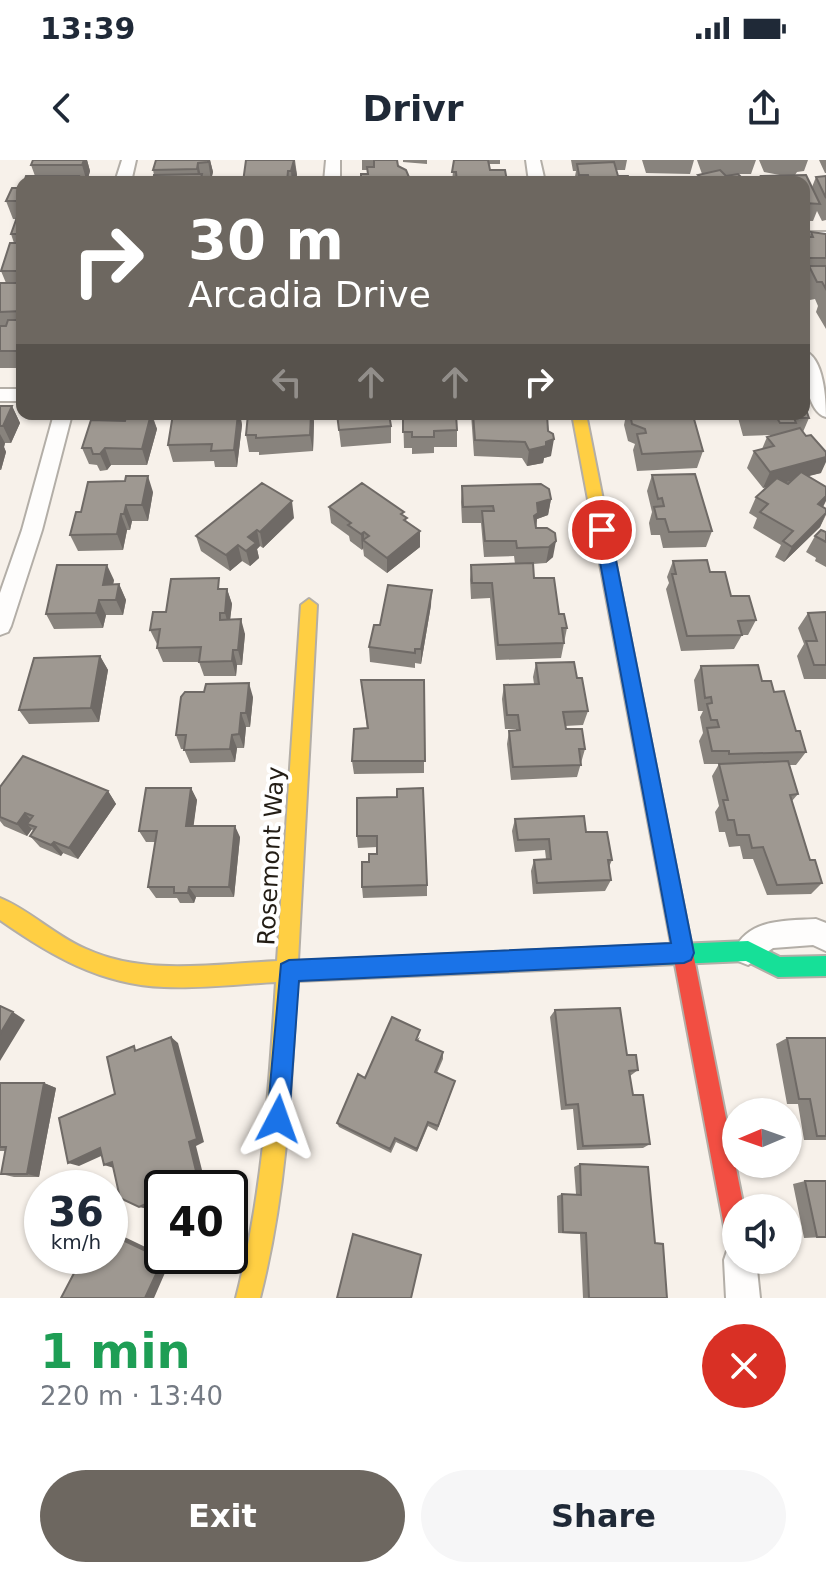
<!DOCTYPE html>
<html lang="en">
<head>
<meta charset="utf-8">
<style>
  :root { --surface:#fff; --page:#f6f6f7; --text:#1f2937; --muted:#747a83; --accent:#6d6760 }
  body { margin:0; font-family:"DejaVu Sans",sans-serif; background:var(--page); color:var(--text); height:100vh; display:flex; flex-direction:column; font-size:30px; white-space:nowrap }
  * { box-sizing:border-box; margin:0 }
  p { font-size:26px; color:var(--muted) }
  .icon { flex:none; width:44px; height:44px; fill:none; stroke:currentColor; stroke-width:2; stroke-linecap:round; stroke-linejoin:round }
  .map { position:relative; height:1138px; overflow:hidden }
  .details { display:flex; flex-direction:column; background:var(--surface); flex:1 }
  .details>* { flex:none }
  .top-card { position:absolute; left:16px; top:16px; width:794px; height:244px; border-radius:16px; box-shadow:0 2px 6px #0004; background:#6d6760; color:#fff; overflow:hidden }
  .needle { width:52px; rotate:268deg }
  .tools { position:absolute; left:722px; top:938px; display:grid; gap:16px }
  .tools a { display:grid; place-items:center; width:80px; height:80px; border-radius:50%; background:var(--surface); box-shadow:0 2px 6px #0004; font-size:40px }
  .speed { position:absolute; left:24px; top:1010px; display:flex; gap:16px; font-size:40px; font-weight:700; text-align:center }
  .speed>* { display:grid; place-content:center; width:104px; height:104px; border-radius:50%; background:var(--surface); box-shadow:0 2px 6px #0004; line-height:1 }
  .speed small { font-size:20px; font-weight:400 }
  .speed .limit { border:4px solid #111; border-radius:12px; background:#fff; color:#111 }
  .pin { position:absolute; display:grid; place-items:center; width:68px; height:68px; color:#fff; margin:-34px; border:4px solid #fff; border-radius:50%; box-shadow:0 2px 8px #0007 }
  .me { position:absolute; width:88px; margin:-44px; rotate:4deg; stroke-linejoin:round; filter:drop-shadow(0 0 6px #0008) }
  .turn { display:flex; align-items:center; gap:28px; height:168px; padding:0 40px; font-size:36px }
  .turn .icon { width:104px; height:104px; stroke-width:2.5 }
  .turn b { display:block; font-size:56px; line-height:68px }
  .lanes { display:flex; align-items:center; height:76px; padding:0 40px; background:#0003; justify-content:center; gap:40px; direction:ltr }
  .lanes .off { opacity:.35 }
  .round { display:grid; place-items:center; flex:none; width:84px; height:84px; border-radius:42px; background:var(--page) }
  .head { display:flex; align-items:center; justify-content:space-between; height:136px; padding:0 40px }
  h1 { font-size:48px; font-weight:700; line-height:60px; color:#1e9e55 }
  .cta { display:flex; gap:16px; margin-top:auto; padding:16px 40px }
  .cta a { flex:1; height:92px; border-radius:48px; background:var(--accent); color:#fff; font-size:32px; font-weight:700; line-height:92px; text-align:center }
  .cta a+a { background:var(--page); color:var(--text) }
  .status { display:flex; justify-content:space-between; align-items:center; height:56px; padding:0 40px; background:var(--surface); direction:ltr }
  .status svg { height:22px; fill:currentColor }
  header { display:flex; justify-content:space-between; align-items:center; height:104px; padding:0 40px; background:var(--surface); font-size:36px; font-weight:700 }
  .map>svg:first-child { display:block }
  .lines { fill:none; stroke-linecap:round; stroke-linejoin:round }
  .street-casing { stroke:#b3aea7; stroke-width:4 }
  .fast-casing { stroke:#b3aea7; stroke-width:4 }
  .slow-casing { stroke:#b3aea7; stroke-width:4 }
  .jam-casing { stroke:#b3aea7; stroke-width:4 }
  .street { fill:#fefdfc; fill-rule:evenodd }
  .fast { fill:#16e098; fill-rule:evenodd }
  .slow { fill:#ffcf43; fill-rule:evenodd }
  .jam { fill:#f24e42; fill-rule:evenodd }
  .wall { fill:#88837d }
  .shaded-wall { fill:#6f6a66 }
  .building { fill:#9e9891; stroke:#6f6a66; stroke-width:2 }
  .route { fill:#1a73e8; stroke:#114b97; stroke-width:2 }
  .labels { text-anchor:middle; stroke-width:8; stroke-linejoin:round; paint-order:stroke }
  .street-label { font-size:24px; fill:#231d15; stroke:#fff }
</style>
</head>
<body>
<div class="status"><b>13:39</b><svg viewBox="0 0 49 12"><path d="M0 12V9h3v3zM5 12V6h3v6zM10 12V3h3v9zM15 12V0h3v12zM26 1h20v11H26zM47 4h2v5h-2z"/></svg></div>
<header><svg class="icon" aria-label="back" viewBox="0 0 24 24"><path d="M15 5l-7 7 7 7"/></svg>Drivr<svg class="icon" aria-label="share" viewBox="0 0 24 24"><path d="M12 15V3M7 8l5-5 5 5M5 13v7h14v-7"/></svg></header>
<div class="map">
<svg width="826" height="1138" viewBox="0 0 826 1138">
  <rect width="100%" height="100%" fill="#f7f1ea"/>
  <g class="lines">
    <defs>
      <path id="street" d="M122,0H136L131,22H115Z
        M326,0H340V22H324Z
        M526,0H540L545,22H529Z
        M804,72H826V82H804Z
        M804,191C824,197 826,240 826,257C806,252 804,209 804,191Z
        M0,229H22V241H0Z
        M54,254H72L42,370L11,466L8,472L0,475V433L22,370Z
        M816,759L826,763V791L813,785L773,788L748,805L738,801L734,791C748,758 786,761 816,759Z
        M736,1085V1100H756L760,1138H726L724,1100L728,1088Z"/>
      <path id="fast" d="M748,781L780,797L826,796V816L778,817L746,801L585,808L578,805L575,798L578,791L585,788Z"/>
      <path id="slow" d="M572,254H586L691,783L688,790L681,793L674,790L671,783Z
        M309,439L317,445L298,801L585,788L592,791L595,798L592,805L585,808L297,821C291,930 287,1032 260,1138H236C263,1033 269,930 276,822C239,824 201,829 164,827C101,825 50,795 0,760V738C30,750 55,776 86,789C145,816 214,804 277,801L301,445Z"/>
      <path id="jam" d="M681,773L688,776L691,783L744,1048H736V1078L727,1075L724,1066L671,783L674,776Z"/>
    </defs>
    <use href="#street" class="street-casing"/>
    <use href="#fast" class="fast-casing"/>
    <use href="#slow" class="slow-casing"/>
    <use href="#jam" class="jam-casing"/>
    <use href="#street" class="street"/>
    <use href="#fast" class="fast"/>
    <use href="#slow" class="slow"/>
    <use href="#jam" class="jam"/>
  </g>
  <path class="wall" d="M87,0L90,11L87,22H24L35,16L31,5Z
    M156,0H210L213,12L211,20H203V22H153L154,15L153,10Z
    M246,0H295L297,15L295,22H243Z
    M362,0H397L398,6L411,22H361V14H368V10H362Z
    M403,0H427V4L403,2Z
    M442,0H500V4H489L490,10H505L506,22H452L454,0Z
    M571,0H627L625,10H616L618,16L630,22H574L576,11H573Z
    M642,0H694L690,14L646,13Z
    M697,0H756L751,14H738L746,22H696L698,15L702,14Z
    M759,0H808L804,11L797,12L795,15L812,27L816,17L826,16V60L822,61L817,51L813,61H804V22H760L761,16H785L764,12Z
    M819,0H826V13H825Z
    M22,27V208H0V123H6L1,111L14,83L11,74L16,59H13L6,41Z
    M811,72L826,74V169L816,152L818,146L815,139L810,140L804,127L805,116H804V77H809Z
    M0,246H12L20,263L11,283H5L4,287L6,292L1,310H0Z
    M127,254H152L157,269L147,305H111L107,310L100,311L97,305L89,304L82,288L125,261Z
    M173,254H204V256L216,254H240L242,265L237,307H215L214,301L173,302L168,285Z
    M248,254H313L314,262L313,291L259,295V292H249L246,275Z
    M337,254L391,266V283L341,287Z
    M403,254L457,270V287H434V293L412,294V288H404Z
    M471,254H547L551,296L544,298L543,303L527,306L522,298L474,296Z
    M620,254H690L703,291L697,308L637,311L633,290L635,284L628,281L624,265L625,260H621Z
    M737,254H804L809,258L803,272L821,313L807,316L823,347L826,349V355L820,367L784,402L775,397L781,385L753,368L757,358L749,353L756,337L766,327L763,328L747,308L754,291L762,289L767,277L771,276L770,275L743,276Z
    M652,315L712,371L706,387L663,388L660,375H651L649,363L652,352L647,331Z
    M462,326L551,339L548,355L537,359L536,368H547L553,397L546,403L533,404L534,418L559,454L567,468L561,498L496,500L490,438L471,439L470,420L471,405L515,404L514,396L484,397L481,363H462L461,342Z
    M153,332L148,361H132L130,370H127L123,390L78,391L70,375L81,352Z
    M329,347L404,356L407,362L420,371V387L387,413L364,396L363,388L362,390L350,381L349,376L331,363Z
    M294,358L263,388L260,386L257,389L259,398L250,406L242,401L230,411L201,391L196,376Z
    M826,372V407L815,401L816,398L806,392L815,376Z
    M673,401L710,412L731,436L756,460L748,475H742L734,489L681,491L666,429L669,423L667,417Z
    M114,420L113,424H119L126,440L123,455H106L103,468L54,469L46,454Z
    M222,429H227L232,444L230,460L245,474L242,505H237L236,516H204L199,502H163L157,488V484L150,470L166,452Z
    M431,445L421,504L415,503V508L370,502L369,487Z
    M826,452V519H804L797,496L804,484L798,468L808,453Z
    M100,496L108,510L99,562L29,564L19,550Z
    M536,503L577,518L588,551L583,565L565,566L566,569L585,589L577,617L511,620L507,584L509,571H516V569H505L502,539L504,525L534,524L533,517Z
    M701,506L762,521L774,532L806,592L796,605H789L798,634L792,641L810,700L822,723L811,734L767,735L753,699H743L740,686L729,687L725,672H719L715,652L719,646L712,616L719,604H704L699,581L703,573L700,557L703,551H698L694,520Z
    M361,520H424V613L354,614L352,601L367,568Z
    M253,537L250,567H246L244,588H237L235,602L190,603L184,589H181L176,575Z
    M0,627L108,631L116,644L78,699L63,693L61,696L40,687L30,676L33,671L32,669L27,676L4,666L0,661Z
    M191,628L197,640L193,666L240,677L234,737H196L194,743H180L177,738H156L148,727L155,682H146L139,671Z
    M357,638L427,725V736L363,738L362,727L369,702L377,694V687L358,688L357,676Z
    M515,659L586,672L612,700L609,707L611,720L605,731L533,734L531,711L534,700L546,699L545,690L515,692L512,671Z
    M555,850L627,895L638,910L630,916L633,935L650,984L643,988L577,990L573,949L561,950L550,857Z
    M420,877L418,881L443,892V899L437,913L455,921L437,971L428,966L417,992L396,982L391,993L339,967L337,963L365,918Z
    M787,878H826V980H804L798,944H787L776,884Z
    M0,923H44L56,928L39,1017H14L1,1014L5,991H0Z
    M580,1004L655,1083L667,1138H583L580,1074L558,1073L557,1036L562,1034H576L574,1007Z
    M805,1021H826V1077L804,1078L793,1024Z"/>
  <path class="shaded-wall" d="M84,0H87L90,11L87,22L82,5Z
    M208,0H210L213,12L211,20Z
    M294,0L297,15L295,22H292L291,11Z
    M198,3L201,17L202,14L203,22H199L197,9Z
    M12,246L20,263L11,283L3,266Z
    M151,254L157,269L147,305L142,289Z
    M238,254H240L242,265L237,307L234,290Z
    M311,254H313L314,262L313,291L310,275Z
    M0,274L5,283L4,287L6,292L1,310L0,307Z
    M554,279L551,296L544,298L543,303L527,306L529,290Z
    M105,288L111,305L107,310L100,294Z
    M826,297V302L821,313L763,328L770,312Z
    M148,316L153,332L148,361L142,345Z
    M826,336V341L823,347L818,344Z
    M551,339L548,355L537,359L536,369L531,372L537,343Z
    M292,341L294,358L263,388L260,372Z
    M126,345L132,361L130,370L124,354Z
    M826,353L820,367L784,402L792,387Z
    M121,354L127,370L123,390L117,374Z
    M257,370L260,386L257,389L259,398L250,406L246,391L248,377Z
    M420,371V387L387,413V398Z
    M364,372V381L363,380V388L362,390L361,374Z
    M556,381L553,397L546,403L549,387Z
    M238,385L242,401L230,411L226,395Z
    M107,405L114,420L110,440L103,425Z
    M119,424L126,440L123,455L116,440Z
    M227,429L232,444L229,468L225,453Z
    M432,430L431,445L421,504V489Z
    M99,440L106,455L103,468L96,453Z
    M241,459L245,474L242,505L238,490Z
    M233,490L237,505L236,516L232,501Z
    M100,496L108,510L99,562L91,548Z
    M249,523L253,537L250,567L246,553Z
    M241,553L246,567L244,588L239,574Z
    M232,575L237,588L235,602L230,589Z
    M191,628L197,640L192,678L186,666Z
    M108,631L116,644L78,699L69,688Z
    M25,653L36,665L27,664L32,669L27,676L17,664Z
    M235,666L240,677L234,737L229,727Z
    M54,682L63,693L61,696L51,685Z
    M189,727L196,737L194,743L188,733Z
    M13,852L25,860L0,901V874Z
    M171,877L178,883L204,982L196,986L204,1018L191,1024L192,1028H183L189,982Z
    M44,923L56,928L39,1017L27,1014Z
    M100,988L110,992L79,1006L68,1003Z
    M112,1002L114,1008L104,1005Z
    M162,1037V1043L148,1049L139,1047Z
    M110,1070L162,1095V1096L171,1099L154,1138H145L110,1074Z"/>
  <path class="building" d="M33,0H84L82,5H31Z
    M156,0H208V2L198,3L197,9L153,10Z
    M246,0H294L291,11H288L287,22H243Z
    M374,0H397L398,6L406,10L411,22H364V21H361V14H368L367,7H374Z
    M454,0H488L490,10H505L507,21L457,22L456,12H452Z
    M614,2L618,16H628L630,22H590L588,15H579L577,4Z
    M720,10L726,16L738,14L746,22H706L698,15Z
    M202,14L200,22H153L154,15Z
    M806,15L820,44L804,43V22H764L761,16Z
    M26,16H79L77,22H24Z
    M826,16V38L816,17Z
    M668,18L678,22H663Z
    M22,27V41H6L12,28H22Z
    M21,46H22V74H11Z
    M811,72L826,74V98H807L804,91V77H813Z
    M10,83H22V111H1Z
    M809,106H826V129L822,122H817Z
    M0,123H22V151L0,152Z
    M8,160H22V191H0V166H6Z
    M804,244L809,258H794L796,263H780L777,258L750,259L748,254H804Z
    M0,246H12L3,266H0Z
    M127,254H151L142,289L105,288L100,294H93L91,288H82L91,260L125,261Z
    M173,254H202V256L216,254H238L234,290L211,291L212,284L168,285Z
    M248,254H311L310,275L256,278V275H246Z
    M337,254H389L391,266L339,270Z
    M403,254H456L457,270L434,271V277H412V272H403Z
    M473,254H547L548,271L553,274L554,279L546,282V286L529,290L525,282L475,280Z
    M630,254H690L694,259L703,291L642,294L637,274L646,273L645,269L632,264Z
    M800,268L806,276L811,275L826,292V297L770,312L754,291L774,286L767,277Z
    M801,312L826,327V336L818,344L826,349V353L792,387L783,381L793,371L760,352L768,344L756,337L777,318L788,324Z
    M695,314L712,371L669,372L665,359H657L654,347L664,346L662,338L658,339L652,315Z
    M126,316H148L142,345H126L124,354H121L117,374L70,375L76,352H81L88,322L125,321Z
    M262,323L292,341L260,372L257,370L248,377L256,383L246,391L238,385L226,395L196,376Z
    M362,323L404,352L401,354L407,358L404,360L420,371L387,398L363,380L369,376L364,372L361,374L348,365L351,363L329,347Z
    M541,324L549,329L551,339L537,343L538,353L534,356L536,368H547L555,373L556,381L549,387L517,388L516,381H485L482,351H494L493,346L463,347L462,326Z
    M821,370L826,372V382L815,376Z
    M707,400L710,412H725L731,436H749L756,460L738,461L742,475L687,476L672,414H676L673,401Z
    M533,403L534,418H554L559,454H564L567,468H562L564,483L498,485L492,423H472L471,405Z
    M57,405H107L103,425L119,424L116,440H99L96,453L46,454Z
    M219,418L218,429H227L225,453H220V460L241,459L238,490H233L232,501L199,502L201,487L157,488L160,469L150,470L153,452H166L171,419Z
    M388,425L432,430L421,489H415V493L369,487L374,465H380Z
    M826,452V505H814L806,481H817L808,453Z
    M100,496L91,548L19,550L34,498Z
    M574,502L577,518H582L588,551L563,552L566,569H582L585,589H579L581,605L513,607L509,571L520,570L518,555H507L504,525L539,524L536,503Z
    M758,505L762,521H771L774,532L784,531L796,571H800L806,592L729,594V591H712L707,568L719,567L717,560H711L707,544L712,543L711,537L705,538L701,506Z
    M361,520H424L425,601H352L354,569L368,568Z
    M249,523L246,553H241L239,574L232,575L230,589L184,590L186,575H176L181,537L185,532H204L206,524Z
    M23,596L108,631L69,688L54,682L51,685L30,676L36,667L27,664L33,656L25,653L17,664L0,657V627Z
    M788,601L798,634L790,635L810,700H815L822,723L777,725L763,687L752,688L749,675H737L734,660H728L723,640H728L719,604Z
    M146,628H191L186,666H235L229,727H189L188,733H174V727H148L157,671H139Z
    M423,628L427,725L362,727V702H369V694H377V676H357V638L397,637V629Z
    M584,656L586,672H607L612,700H608L611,720L537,723L534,700L551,699L549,679L518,680L515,659Z
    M0,846L13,852L0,874Z
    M620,848L627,895H636L638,910L629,911L633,935H643L650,984L583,986L578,944L566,945L555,850Z
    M392,857L420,870L416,880L443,892L435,912L455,921L438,966L428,962L417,989L395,978L390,989L337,963L358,914L365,918Z
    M171,877L197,979L189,982L197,1015L184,1021L185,1027L183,1028H162V1037L139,1047L120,1038L112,1002L104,1005L100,988L68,1003L59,958L115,934L107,897L134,886L135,891Z
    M787,878H826V976H817L810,939H799Z
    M0,923H44L27,1014H1L6,987H0Z
    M580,1004L648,1007L655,1083L663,1084L667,1138H589L586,1073L563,1072L562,1034L581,1035Z
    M805,1021H826V1077H817Z
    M110,1074L163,1099L145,1138H61L83,1096H110Z
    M353,1074L421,1095L411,1138H337Z"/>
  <path class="route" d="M602,364L610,370L694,793L691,800L684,803L299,821L289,959L286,967L278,970L270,967L267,959L281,804L289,800L671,783L594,370Z"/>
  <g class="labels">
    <g class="street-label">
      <text transform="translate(271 696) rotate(-87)" y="8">Rosemont Way</text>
    </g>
  </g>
</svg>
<div class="tools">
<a><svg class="needle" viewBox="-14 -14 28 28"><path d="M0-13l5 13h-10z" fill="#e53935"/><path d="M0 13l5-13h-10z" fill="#747a83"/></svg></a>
<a><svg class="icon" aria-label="sound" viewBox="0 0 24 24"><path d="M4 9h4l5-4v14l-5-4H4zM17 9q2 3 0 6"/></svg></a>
</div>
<div class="speed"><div>36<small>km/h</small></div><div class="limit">40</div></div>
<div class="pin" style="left:602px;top:370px;background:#d93025"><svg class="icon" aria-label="arrive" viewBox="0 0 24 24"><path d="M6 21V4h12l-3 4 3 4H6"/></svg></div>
<svg class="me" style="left:278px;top:959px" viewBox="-20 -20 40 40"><path d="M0-17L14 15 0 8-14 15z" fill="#1a73e8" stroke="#fff" stroke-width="4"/></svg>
<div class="top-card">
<div class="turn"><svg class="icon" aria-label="right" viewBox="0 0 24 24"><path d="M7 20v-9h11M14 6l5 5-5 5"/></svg><div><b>30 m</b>Arcadia Drive</div></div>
<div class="lanes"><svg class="icon off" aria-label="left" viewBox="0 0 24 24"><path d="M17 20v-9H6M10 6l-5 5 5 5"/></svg><svg class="icon off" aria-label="ahead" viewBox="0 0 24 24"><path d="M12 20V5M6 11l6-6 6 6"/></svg><svg class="icon off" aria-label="ahead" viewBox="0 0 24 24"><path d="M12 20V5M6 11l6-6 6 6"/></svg><svg class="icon" aria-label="right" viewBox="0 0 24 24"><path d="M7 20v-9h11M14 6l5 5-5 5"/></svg></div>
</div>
</div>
<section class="details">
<div class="head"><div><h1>1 min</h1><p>220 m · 13:40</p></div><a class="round" style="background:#d93025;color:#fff"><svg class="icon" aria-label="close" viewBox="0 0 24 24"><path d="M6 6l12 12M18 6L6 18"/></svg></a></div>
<div class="cta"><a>Exit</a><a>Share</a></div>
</section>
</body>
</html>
